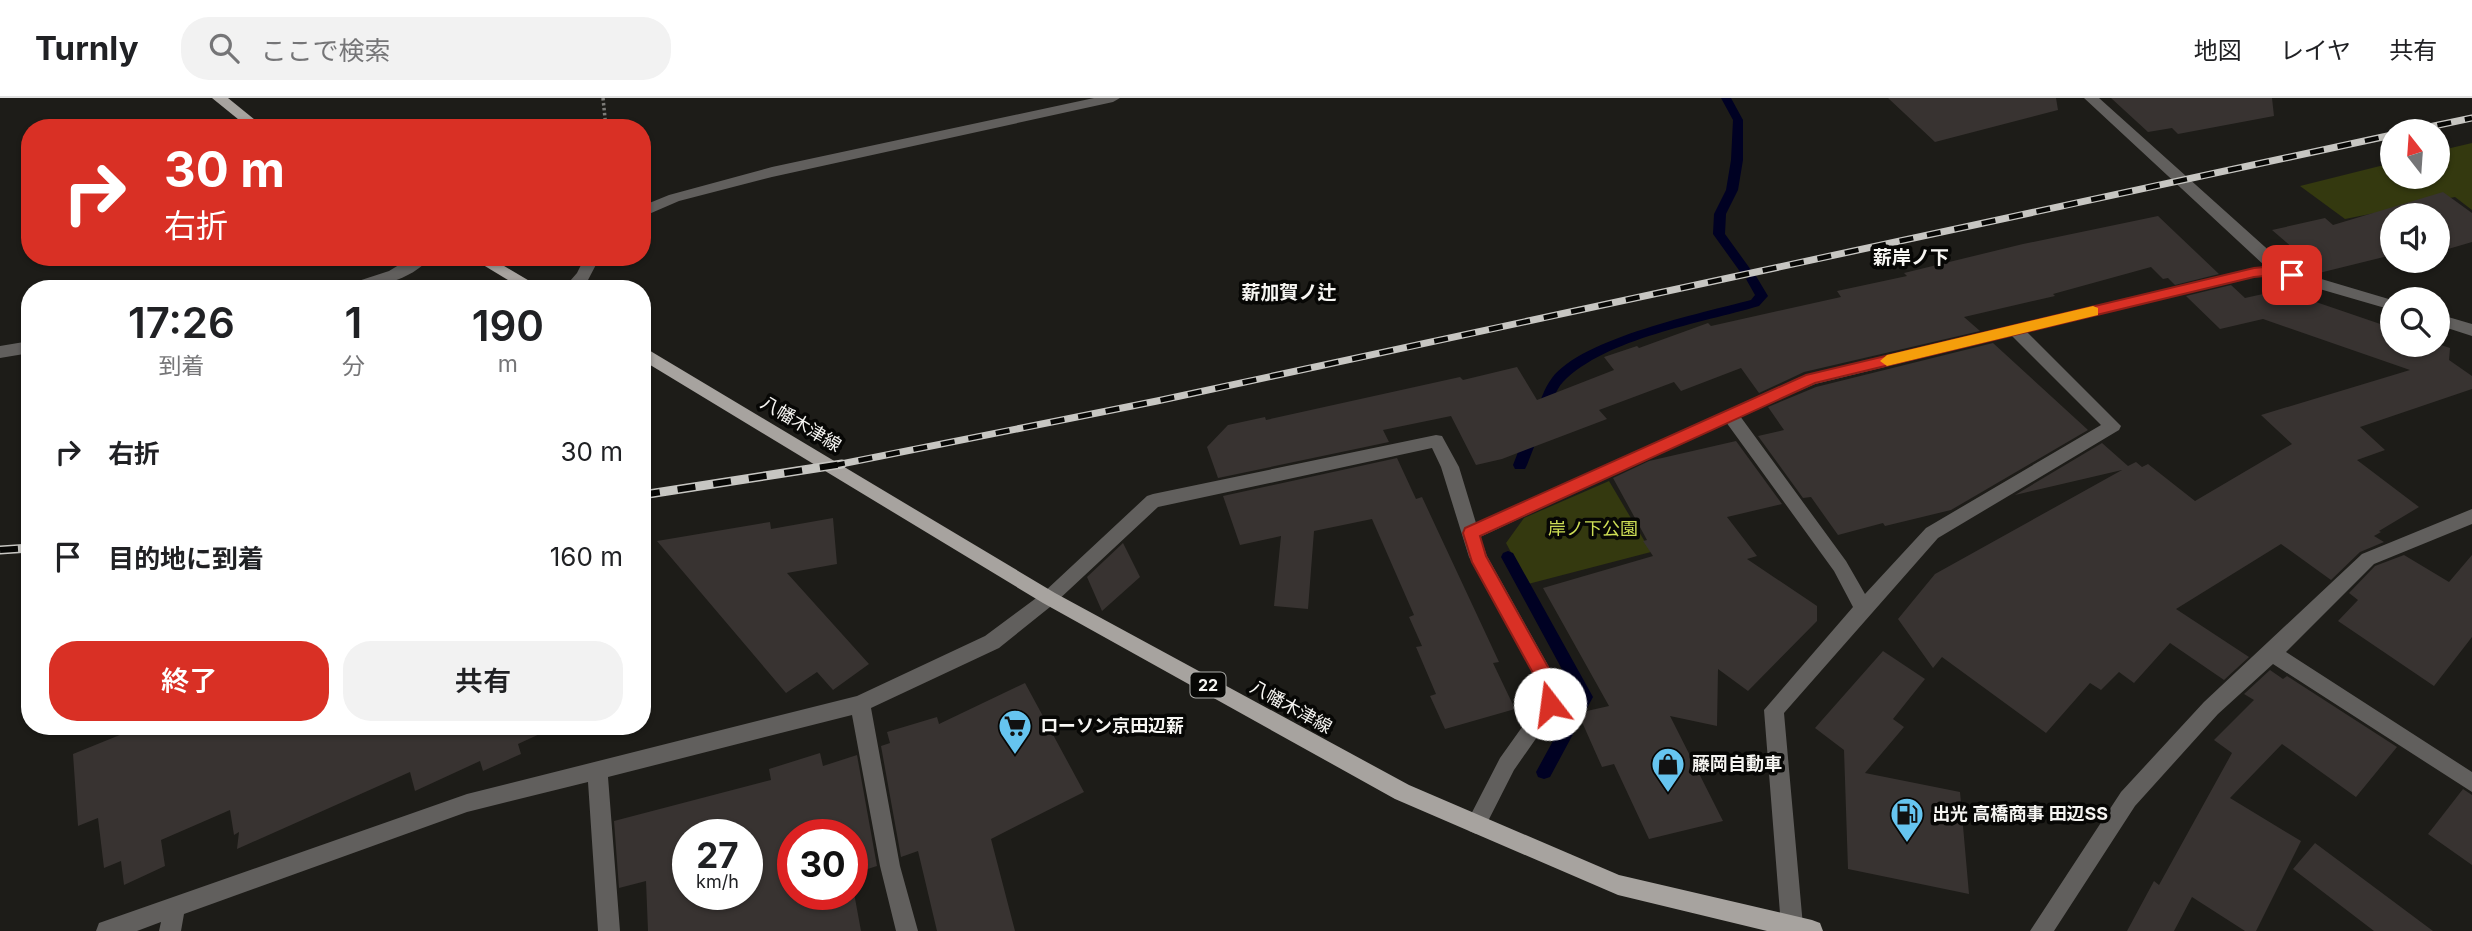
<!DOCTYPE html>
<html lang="ja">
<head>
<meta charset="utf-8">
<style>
  :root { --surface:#fff; --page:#f2f2f2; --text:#202124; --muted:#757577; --line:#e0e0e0; --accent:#d93025 }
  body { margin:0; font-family:Inter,"Noto Sans JP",sans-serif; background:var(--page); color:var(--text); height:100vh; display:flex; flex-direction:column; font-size:26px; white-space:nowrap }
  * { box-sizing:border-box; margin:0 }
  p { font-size:23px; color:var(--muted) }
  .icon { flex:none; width:38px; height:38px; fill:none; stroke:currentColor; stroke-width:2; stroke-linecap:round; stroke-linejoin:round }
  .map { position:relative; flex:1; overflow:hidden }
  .side { position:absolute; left:21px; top:182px; width:630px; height:455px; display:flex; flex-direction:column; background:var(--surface); border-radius:28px; box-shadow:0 2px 5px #0004 }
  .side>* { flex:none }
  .banner { position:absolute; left:21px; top:21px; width:630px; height:147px; border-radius:28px; box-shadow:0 2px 5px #0004; background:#d93025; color:#fff; overflow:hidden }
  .needle { width:46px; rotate:343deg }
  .controls { position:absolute; left:2380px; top:21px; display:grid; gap:14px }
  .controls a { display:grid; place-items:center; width:70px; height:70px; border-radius:50%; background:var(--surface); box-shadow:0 2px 5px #0004; font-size:35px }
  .speed { position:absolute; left:672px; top:721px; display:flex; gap:14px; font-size:35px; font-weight:700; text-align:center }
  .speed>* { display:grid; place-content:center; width:91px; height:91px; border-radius:50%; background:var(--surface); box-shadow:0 2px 5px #0004; line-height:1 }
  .speed small { font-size:18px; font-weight:400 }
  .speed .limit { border:10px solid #d22; background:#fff; color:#111 }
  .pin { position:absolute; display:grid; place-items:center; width:60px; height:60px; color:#fff; margin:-30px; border-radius:14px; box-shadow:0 4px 10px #0006 }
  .me { position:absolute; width:77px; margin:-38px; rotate:345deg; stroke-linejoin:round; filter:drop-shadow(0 0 5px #0008) }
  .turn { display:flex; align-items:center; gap:24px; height:147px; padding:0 28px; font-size:32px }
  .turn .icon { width:91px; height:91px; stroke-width:2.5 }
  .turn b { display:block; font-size:49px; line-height:60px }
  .eta { display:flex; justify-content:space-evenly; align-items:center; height:119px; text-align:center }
  .eta b { font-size:42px; font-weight:600; line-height:49px }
  .button { display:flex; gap:14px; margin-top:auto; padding:14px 28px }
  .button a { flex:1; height:80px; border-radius:28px; background:var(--accent); color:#fff; font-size:28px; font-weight:600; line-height:80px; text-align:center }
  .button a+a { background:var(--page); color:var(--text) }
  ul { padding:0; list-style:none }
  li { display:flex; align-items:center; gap:21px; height:105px; padding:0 28px }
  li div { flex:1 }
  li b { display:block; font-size:26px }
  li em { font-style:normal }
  header { display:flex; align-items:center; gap:42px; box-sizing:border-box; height:98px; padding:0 35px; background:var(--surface); border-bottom:2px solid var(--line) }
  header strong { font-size:33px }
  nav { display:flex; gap:38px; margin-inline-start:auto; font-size:24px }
  .search { width:490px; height:63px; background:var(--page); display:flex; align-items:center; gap:18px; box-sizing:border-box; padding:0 24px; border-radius:28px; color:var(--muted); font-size:26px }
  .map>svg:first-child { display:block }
  .green { fill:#34390f }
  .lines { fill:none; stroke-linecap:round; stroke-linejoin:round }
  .stream { fill:#000123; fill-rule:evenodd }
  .building { fill:#383331; fill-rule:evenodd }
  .path { stroke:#7c7b77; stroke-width:3.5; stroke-dasharray:2.5 2.5; stroke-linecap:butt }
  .minor { fill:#615f5d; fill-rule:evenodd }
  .major { fill:#a7a39f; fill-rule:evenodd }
  .rail-far1-casing { stroke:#c7c6c2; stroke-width:7 }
  .rail-casing { stroke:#c7c6c2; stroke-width:9 }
  .rail-far1 { stroke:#070705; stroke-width:4.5; stroke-dasharray:14; stroke-linecap:butt }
  .rail { stroke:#070705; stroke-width:6; stroke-dasharray:18; stroke-linecap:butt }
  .route { fill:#d93025; stroke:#8d1f18; stroke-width:2 }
  .slow { fill:#f59e0b }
  .labels { text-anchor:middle; stroke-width:7; stroke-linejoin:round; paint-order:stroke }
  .shield { fill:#070705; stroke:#aeaeab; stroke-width:2 }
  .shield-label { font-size:16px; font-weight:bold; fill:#f6f5f2 }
  .street-label { font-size:18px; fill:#f6f5f2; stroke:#070705 }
  .park-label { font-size:18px; fill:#cede55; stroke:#070705 }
  .poi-label { font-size:18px; font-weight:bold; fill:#f6f5f2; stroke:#070705; text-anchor:start }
  .neighbourhood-label { font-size:19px; font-weight:bold; fill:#f6f5f2; stroke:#070705 }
</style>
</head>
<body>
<header>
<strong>Turnly</strong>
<div class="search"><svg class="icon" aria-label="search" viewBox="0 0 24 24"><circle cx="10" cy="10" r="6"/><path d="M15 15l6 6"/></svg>ここで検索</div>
<nav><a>地図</a><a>レイヤ</a><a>共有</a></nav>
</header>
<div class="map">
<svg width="2472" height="833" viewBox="0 0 2472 833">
  <rect width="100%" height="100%" fill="#1d1c18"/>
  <path class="green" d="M2472,45V112L2455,99L2345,121L2300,88L2392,65V79H2438V53Z
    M1609,383L1651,454L1528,486L1506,445L1524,420Z"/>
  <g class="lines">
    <path class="stream" d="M1721,0H1731L1743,22V62L1738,92L1726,116L1725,136L1751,172L1745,176L1741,175L1713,136L1714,116L1726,92L1731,62L1733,22Z
      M1752,177L1756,178L1768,198L1759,208C1702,225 1606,240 1563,284C1555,292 1552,307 1547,318H1537L1535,314C1541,303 1544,290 1552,280C1582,240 1702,215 1751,202L1755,197L1746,181Z
      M1532,331L1539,336L1527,367L1525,371H1515L1513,367L1525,336Z
      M1508,453L1513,455L1593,599L1550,679L1544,681L1538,679L1536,674L1577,599L1501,459L1503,455Z"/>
  </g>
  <path class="building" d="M1888,0H2056L2058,12L1935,44Z
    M2111,0H2272L2274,18L2178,36L2172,30L2148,34Z
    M2443,94L2472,115V144L2438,154V117H2392V157L2315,176L2289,169L2294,151L2272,132L2325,120L2333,127Z
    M2158,118L2219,176L2175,187L2168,180L2163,181L2151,169L2053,196L2055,198L1964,219L1980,233L1804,274L1759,295L1741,270L1681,293L1674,284L1599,312L1607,321L1502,361L1476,367L1451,318L1383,332L1389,344L1218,380L1207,349L1228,327L1265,319L1266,322L1460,279L1463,282L1517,269L1537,302L1614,272L1604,259L1637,248L1639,250L1708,225L1711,228L1841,199L1837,193L1907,178L1904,175L2023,146Z
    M2231,187L2245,200L2281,192L2392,230V247L2438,246L2450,250L2449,262L2472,278V291L2360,329L2385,352L2357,362L2419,409L2379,433L2381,434L2374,438L2384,444L2360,454L2331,482L2281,446L2176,511L2249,559L2224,582L2170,545L2134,585L2119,574L2101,592L2090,585L2046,635L1942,559L1933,570L1898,521L1935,476L2122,372L2015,397L2102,345L2128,368L2136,364L2142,369L2148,366L2195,403L2292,346L2261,317L2410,272L2263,221L2220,231L2186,198Z
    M1993,245L2088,332L1951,412L1885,428L1883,425L1838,437L1811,399L1803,400L1758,338L1784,332L1768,309L1816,289Z
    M1736,343L1782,406L1727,419L1757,458L1747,461L1817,508V523L1748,593L1718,571L1717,628L1670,618L1723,723L1649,741L1614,666L1602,669L1578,615L1609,608L1543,490L1653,458L1643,443L1647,442L1613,380L1649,363Z
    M1397,360L1416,401L1422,399L1499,564L1493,565L1515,611L1445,631L1430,598L1436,596L1416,549L1422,548L1409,519L1414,517L1372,421L1314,433L1308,511L1274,508L1281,438L1240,447L1223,398Z
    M833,420L837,466L787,475L869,566L833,592L817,574L786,595L657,443L770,424L771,431Z
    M1123,445L1140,479L1102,513L1087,479Z
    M2404,457L2449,484L2472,457V539L2434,588L2338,523L2358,502L2349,495L2375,468Z
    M1883,553L1925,581L1893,621L1904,629L1865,675L1960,694L1969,796L1848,771L1844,652L1815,630Z
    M2270,572L2283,581L2287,578L2397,649L2356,699L2282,646L2230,700L2301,743L2256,833H2245L2192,799L2174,833H2127L2154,783L2159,787L2232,655L2214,642L2254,602L2244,596Z
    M1025,585L1084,694L991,741L1015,833H937L918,753L901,759L881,648L890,645L887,634L937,619L939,626Z
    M142,628H557L518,646L521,656L483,673L480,663L415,693L410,674L237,751L239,734L234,737L230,712L161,742L165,768L124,787L121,763L104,770L98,720L78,728L73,656Z
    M820,655L823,668L857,657L877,768L852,776V737H793V796H852V784L861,833H648L646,783L619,790L614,723L771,682L769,671ZM688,737H747V796H688Z
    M2463,691L2472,697V767L2428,736Z
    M2315,745L2433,833H2374L2293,771Z"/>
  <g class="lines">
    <path class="path" d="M603,0L606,30"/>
    <path class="minor" d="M1094,0H1120L1113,4L772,79L679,103L642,119V108L669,97L772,69Z
      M2084,0H2099L2274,157L2281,169L2392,202V212L2275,178L2254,179L2027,234L2121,328L2119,332L1938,440L1784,615L1803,828L1801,833H1783L1781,828L1764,612L1853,509L1834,473L1726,324L1480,439L1487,458L1558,585L1560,606L1514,672L1483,733L1476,736L1469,733L1466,726L1500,660L1540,604L1539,586L1469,459L1441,369L1432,350L1158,409L1055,505L999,550L871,610L900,768L918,833H896L880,768L852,617L608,679L620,833H598L588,684L467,714L184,816L181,833H159L161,824L137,833H96L99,825L467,696L857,598L985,538L1043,495L1147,398L1153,396L1436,337L1442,338L1459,369L1476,425L1805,277L2265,168ZM2012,238L2101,327L1926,430L1865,496L1846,463L1740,318L1815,286Z
      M412,159H431C411,183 373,191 344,191L346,187L389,173Z
      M585,159H600L588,182L579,191H563L577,175Z
      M2438,216L2472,226V238L2438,227Z
      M30,243V255L0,260V248Z
      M2472,411V426L2374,466L2286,554L2472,674V694L2273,566L2218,616L2135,708L2054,833H2030L2121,694L2204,604L2362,456Z"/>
    <path class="major" d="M212,0H228L265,30H249Z
      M470,159H489L543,191H523Z
      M642,248L1055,495L1409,687L1619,777L1812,822L1820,825L1823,833H1767L1618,797L1395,701L1043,505L642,262Z"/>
    <defs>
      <path id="rail-far1" d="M2410,33L2472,20
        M831,368L1157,303L2392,37"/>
      <path id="rail" d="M642,397L842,366
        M0,452L30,450"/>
    </defs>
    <use href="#rail-far1" class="rail-far1-casing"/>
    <use href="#rail" class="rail-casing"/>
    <use href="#rail-far1" class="rail-far1"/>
    <use href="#rail" class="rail"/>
  </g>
  <path class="route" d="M2275,168L2297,174L2299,177L2292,182L2275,177L2254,179L1815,285L1480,438L1486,458L1557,585L1559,606L1557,611L1550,613L1544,611L1539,586L1472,464L1463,435L1465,430L1806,277L2254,170Z"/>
  <path class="slow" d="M2093,208L2098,210V217L1887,268L1880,263L1887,257Z"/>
  <defs>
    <symbol id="supermarket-pin" viewBox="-11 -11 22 30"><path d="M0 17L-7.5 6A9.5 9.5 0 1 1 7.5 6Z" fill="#66c4ef" stroke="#070705"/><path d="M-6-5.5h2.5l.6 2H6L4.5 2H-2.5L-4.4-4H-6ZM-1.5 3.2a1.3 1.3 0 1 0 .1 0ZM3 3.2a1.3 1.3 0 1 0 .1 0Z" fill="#111"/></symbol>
    <symbol id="shop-pin" viewBox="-11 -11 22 30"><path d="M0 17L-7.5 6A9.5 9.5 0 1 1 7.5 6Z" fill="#66c4ef" stroke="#070705"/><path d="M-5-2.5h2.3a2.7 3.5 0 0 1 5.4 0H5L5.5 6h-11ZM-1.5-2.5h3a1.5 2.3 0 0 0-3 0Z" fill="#111"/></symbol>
    <symbol id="fuel-pin" viewBox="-11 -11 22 30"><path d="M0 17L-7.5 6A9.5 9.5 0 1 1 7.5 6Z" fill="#66c4ef" stroke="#070705"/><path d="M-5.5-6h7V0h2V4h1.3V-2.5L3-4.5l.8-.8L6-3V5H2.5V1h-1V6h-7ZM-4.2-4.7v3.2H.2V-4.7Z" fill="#111"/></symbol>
  </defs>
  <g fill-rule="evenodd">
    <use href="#supermarket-pin" x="996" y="609" width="38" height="52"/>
    <use href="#shop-pin" x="1649" y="647" width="38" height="52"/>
    <use href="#fuel-pin" x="1888" y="697" width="38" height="52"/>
  </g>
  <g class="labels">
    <rect class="shield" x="1190.5" y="574.5" width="35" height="25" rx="5"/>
    <g class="shield-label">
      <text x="1208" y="593">22</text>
    </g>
    <g class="street-label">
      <text transform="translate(801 326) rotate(31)" y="6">八幡木津線</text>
      <text transform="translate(1291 609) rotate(29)" y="6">八幡木津線</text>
    </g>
    <g class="park-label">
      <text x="1593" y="437">岸ノ下公園</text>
    </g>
    <g class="poi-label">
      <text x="1040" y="634">ローソン京田辺薪</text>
      <text x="1692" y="672">藤岡自動車</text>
      <text x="1932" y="722">出光 高橋商事 田辺SS</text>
    </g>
    <g class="neighbourhood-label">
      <text x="1911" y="166">薪岸ノ下</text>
      <text x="1289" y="201">薪加賀ノ辻</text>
    </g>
  </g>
</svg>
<div class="controls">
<a><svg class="needle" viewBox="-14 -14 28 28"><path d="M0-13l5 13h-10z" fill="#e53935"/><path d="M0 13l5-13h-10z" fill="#757577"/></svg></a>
<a><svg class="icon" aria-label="sound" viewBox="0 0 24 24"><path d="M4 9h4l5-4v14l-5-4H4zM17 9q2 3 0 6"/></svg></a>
<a><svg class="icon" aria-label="search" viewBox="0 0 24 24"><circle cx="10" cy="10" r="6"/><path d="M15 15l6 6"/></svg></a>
</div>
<div class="speed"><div>27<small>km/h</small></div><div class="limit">30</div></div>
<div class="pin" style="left:2292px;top:177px;background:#d93025"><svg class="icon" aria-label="arrive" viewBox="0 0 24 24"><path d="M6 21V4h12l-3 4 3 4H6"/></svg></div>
<svg class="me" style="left:1550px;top:606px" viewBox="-20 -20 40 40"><circle r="19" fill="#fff"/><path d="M0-13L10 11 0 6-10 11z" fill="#d93025"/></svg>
<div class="banner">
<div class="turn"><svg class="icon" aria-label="right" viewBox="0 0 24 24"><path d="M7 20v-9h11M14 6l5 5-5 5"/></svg><div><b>30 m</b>右折</div></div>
</div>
<section class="side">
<div class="eta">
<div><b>17:26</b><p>到着</p></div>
<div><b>1</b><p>分</p></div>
<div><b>190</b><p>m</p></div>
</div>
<ul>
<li><svg class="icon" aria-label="right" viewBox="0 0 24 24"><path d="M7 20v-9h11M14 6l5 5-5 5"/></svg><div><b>右折</b></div><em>30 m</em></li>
<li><svg class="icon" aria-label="arrive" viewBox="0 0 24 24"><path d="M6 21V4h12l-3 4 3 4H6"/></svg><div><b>目的地に到着</b></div><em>160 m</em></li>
</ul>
<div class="button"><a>終了</a><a>共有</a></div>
</section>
</div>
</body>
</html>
